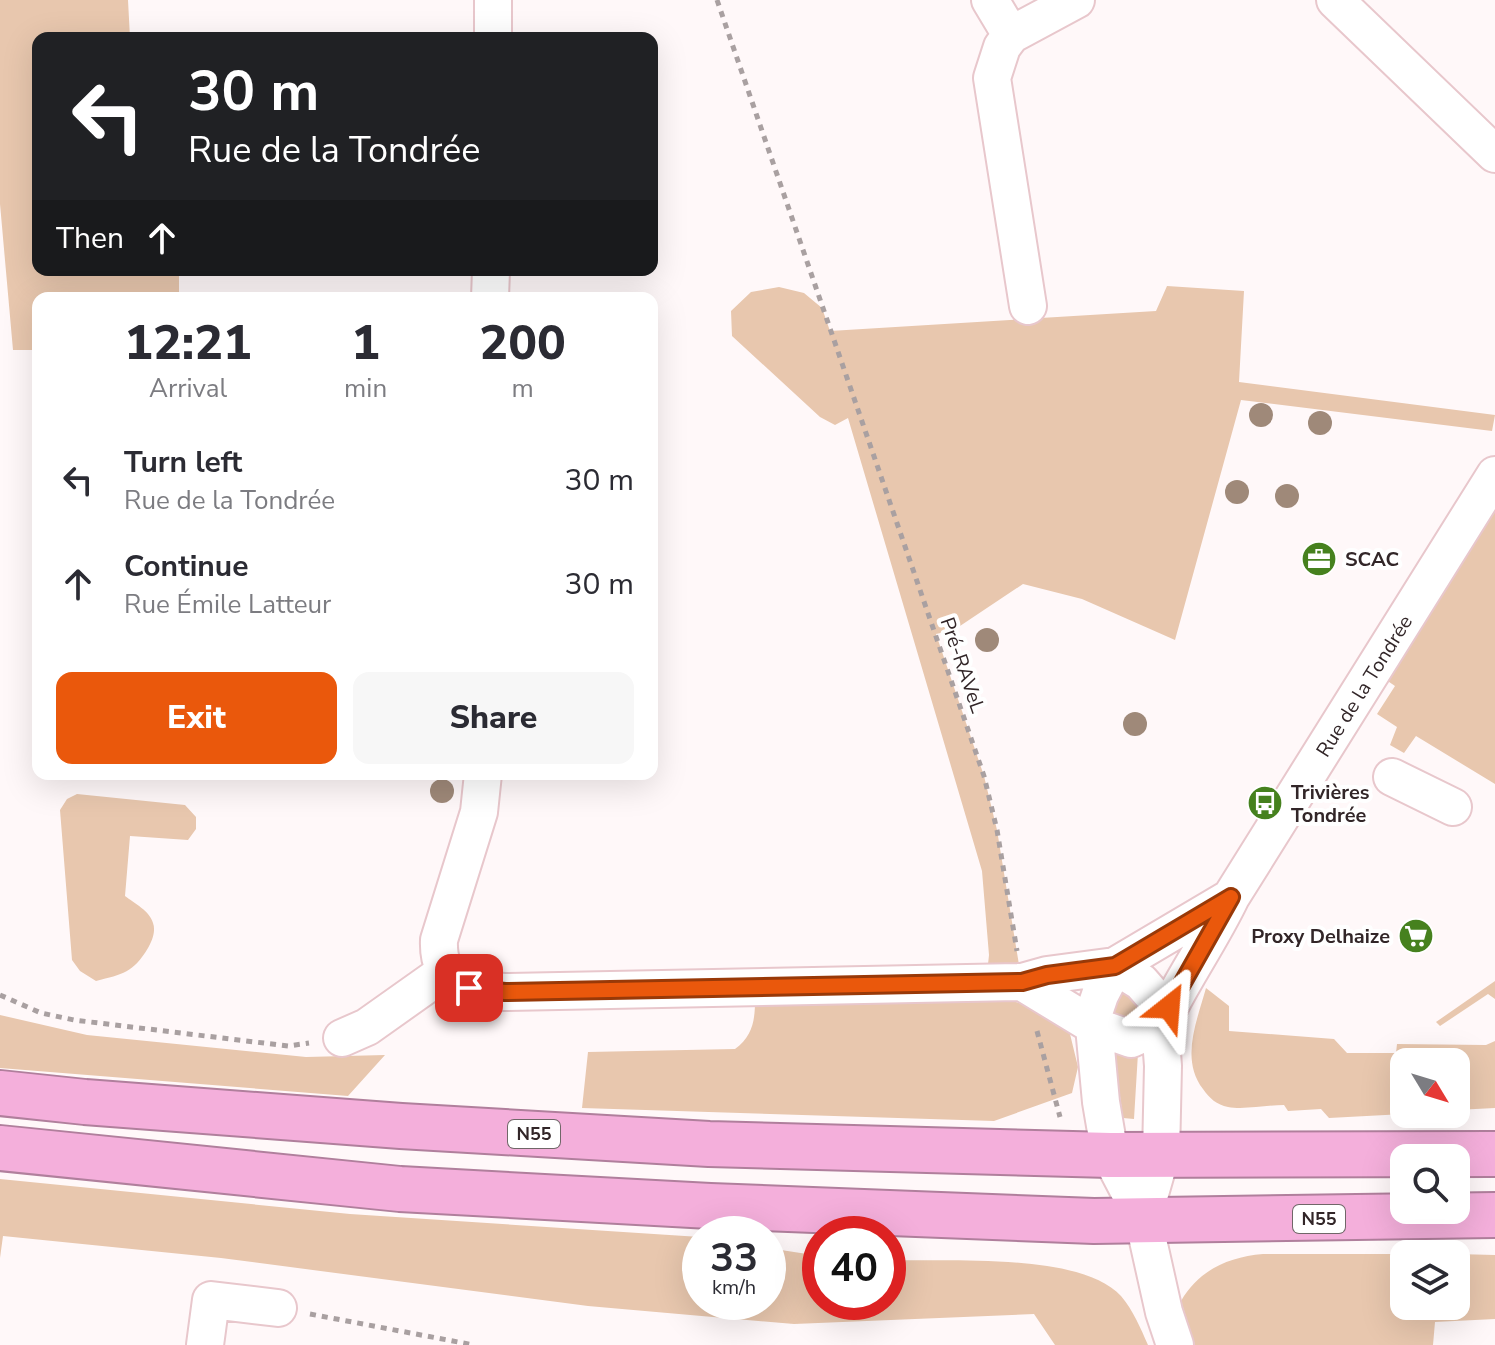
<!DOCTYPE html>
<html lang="en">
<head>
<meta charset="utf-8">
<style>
  :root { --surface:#fff; --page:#f7f7f7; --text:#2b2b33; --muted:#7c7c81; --accent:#ea580c }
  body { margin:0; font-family:"Nunito Sans",sans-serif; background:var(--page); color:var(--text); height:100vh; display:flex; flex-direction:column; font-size:30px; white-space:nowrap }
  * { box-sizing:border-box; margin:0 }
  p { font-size:26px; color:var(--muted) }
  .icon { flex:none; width:44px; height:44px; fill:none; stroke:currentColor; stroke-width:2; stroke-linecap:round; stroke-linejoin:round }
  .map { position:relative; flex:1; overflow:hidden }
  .panel { position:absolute; left:32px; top:292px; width:626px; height:488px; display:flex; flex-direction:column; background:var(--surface); border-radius:16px; box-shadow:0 8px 32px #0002 }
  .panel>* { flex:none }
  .guide { position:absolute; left:32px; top:32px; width:626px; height:244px; border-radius:16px; box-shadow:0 8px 32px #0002; background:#202124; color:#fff; overflow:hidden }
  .needle { width:52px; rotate:128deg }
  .tools { position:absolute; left:1390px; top:1048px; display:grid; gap:16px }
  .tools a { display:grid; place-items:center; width:80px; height:80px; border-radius:16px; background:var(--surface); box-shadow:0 8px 32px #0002; font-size:40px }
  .speed { position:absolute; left:682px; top:1216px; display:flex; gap:16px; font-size:40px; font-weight:700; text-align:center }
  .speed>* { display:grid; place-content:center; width:104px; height:104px; border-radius:50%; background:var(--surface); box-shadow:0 8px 32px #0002; line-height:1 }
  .speed small { font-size:20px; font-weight:400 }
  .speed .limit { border:12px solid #d22; background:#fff; color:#111 }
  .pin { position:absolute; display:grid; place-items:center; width:68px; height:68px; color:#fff; margin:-34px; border-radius:16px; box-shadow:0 4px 12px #0006 }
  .me { position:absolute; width:88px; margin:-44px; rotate:28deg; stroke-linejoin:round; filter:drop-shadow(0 0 6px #0008) }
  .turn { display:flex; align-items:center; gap:28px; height:168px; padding:0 24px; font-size:36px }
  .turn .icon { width:104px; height:104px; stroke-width:2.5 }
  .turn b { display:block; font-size:56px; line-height:68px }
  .then { display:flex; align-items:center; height:76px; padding:0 24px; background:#0003; gap:16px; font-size:30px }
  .eta { display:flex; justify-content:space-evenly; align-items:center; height:136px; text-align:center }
  .eta b { font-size:48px; font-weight:800; line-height:56px }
  .action { display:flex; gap:16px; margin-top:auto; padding:16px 24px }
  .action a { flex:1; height:92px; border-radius:16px; background:var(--accent); color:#fff; font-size:32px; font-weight:800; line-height:92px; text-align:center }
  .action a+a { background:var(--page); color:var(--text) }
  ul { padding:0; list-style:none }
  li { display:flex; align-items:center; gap:24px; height:104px; padding:0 24px }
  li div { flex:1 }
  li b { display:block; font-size:30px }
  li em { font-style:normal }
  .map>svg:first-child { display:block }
  .green { fill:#e8c7ae }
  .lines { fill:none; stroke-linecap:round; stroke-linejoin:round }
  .minor-casing { stroke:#e8c7cc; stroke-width:40 }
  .highway-casing { stroke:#b07f9c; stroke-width:48 }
  .path { stroke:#a9a0a1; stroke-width:5; stroke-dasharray:6 6; stroke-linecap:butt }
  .minor { stroke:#fff; stroke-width:36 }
  .highway { stroke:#f4afdb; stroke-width:44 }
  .tree { fill:#9f8979 }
  .route-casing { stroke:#983908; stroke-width:20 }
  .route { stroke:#ea580c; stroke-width:14 }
  .labels { text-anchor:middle; stroke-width:8; stroke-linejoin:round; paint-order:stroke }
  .shield { fill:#fff; stroke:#706768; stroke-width:2 }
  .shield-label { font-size:18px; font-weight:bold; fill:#322628 }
  .poi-label { font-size:20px; font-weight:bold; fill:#322628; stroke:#fff; text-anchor:start }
  .street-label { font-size:20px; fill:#322628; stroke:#fff }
</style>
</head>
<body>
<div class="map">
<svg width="1495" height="1345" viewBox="0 0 1495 1345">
  <rect width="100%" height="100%" fill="#fff8f9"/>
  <path class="green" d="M0,0H128L130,38H38V270H179V298H38V350H13L0,204Z
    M1167,286L1244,291L1239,382L1495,415L1492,431L1241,400L1175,640L1082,599L1023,584L954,630L936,634L984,776L997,830L1020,971L986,983L989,955L982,871L848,418L835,425L820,417L732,336L731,311L751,292L779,287L804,293L822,308L830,331L1156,311Z
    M1495,475V784L1416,736L1404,753L1390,745L1397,727L1377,714L1395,686L1373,671Z
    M77,794L185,805L196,817V829L188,840L130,836L125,896C134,903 150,911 153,923C156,931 152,941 148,948C133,973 123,974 96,981L80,971L72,960L60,810L67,799Z
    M1495,981V999L1488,994L1440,1026L1436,1022Z
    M755,987L1016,1002L1058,1016L1070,1034L1078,1067L1072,1093L994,1121L582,1108L588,1052L735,1049C757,1033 755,1012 755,987Z
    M1206,988L1229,1006V1031L1334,1039L1347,1053H1396L1397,1044L1486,1045L1495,1041V1108L1456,1110V1062H1404V1114L1329,1118L1321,1109L1288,1111L1284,1105C1267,1105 1244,1110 1228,1107C1217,1105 1209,1098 1203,1089C1180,1059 1197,1021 1206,988Z
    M1126,991L1133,992L1144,1018L1117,1027L1109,1005L1121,993Z
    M0,1015L87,1035L306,1057L385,1055L348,1096L0,1068Z
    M1114,1052L1138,1053L1134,1119L1123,1118Z
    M0,1179L350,1214L700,1237V1302H768V1248L820,1256V1302H888V1260C947,1262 1081,1252 1121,1296C1133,1310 1141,1329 1148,1345H1055L1034,1314L794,1324L588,1306L221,1258L3,1236L0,1258Z
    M1263,1254H1404V1306H1456V1254L1495,1255V1319L1435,1322L1433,1345H1195L1181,1301C1199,1270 1228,1257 1263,1254Z"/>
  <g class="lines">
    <defs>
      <path id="minor" d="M990,0L1011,35
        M1335,0L1495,154
        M493,38V0
        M490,298L491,270
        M1028,306L992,78L1002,47L1011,35L1076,0
        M483,774L479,812L439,940C437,985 469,990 505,992L1022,982L1047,975L1115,966L1141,982L1155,998L1160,1026L1163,1066L1161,1155L1143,1218
        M1392,777L1453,807
        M1022,982L1094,1026L1131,1039L1160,1026
        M1160,1026C1181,981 1210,941 1231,897L1495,475
        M342,1038L367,1027L446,971
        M205,1345L211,1300L278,1308
        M1175,1345L1164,1312L1143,1218L1110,1155L1101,1102L1093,1016L1100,995L1115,966L1230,898"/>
      <path id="highway" d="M0,1093L85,1102L401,1126L709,1144L1110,1155L1495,1154
        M0,1148L400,1189L710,1206L1094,1221L1495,1215"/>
    </defs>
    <use href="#minor" class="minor-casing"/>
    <use href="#highway" class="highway-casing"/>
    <path class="path" d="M717,0L984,776L997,830L1017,951
      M0,995L41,1013L74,1020L288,1046L309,1043
      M1037,1031L1060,1117
      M310,1314L474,1345"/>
    <use href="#minor" class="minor"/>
    <use href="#highway" class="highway"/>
  </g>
  <g class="tree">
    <circle cx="1261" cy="415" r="12"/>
    <circle cx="1320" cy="423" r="12"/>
    <circle cx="1237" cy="492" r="12"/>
    <circle cx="1287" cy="496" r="12"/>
    <circle cx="987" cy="640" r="12"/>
    <circle cx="1135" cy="724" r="12"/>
    <circle cx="442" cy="791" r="12"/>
  </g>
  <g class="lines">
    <defs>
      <path id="route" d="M469,988L505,992L1022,982L1047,975L1115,966L1231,897L1169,1007"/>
    </defs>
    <use href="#route" class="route-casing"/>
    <use href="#route" class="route"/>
  </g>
  <defs>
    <symbol id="office-disc" viewBox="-11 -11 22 22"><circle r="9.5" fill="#46811e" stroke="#fff"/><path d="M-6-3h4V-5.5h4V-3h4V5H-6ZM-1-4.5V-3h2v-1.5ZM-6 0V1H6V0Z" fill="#fff"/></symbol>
    <symbol id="bus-disc" viewBox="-11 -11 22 22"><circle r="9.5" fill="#46811e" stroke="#fff"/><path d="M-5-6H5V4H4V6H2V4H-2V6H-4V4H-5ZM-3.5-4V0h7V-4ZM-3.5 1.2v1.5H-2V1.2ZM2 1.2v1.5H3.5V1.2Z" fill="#fff"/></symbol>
    <symbol id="supermarket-disc" viewBox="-11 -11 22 22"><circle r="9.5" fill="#46811e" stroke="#fff"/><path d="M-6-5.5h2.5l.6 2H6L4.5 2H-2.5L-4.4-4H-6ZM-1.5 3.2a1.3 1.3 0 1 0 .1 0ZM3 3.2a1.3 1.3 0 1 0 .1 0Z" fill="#fff"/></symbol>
  </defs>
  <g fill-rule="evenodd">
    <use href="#office-disc" x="1299" y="539" width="40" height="40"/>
    <use href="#bus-disc" x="1245" y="783" width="40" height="40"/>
    <use href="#supermarket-disc" x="1396" y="916" width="40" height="40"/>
  </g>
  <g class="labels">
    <g class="shield">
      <rect x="508" y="1120" width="52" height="28" rx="6"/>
      <rect x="1293" y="1205" width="52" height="28" rx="6"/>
    </g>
    <g class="shield-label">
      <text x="534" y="1140">N55</text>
      <text x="1319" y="1225">N55</text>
    </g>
    <g class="poi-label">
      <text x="1345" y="566">SCAC</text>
      <text x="1291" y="799">Trivières<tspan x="1291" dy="23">Tondrée</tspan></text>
      <text x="1390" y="943" text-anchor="end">Proxy Delhaize</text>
    </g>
    <g class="street-label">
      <text transform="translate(963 665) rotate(71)" y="7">Pré-RAVeL</text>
      <text transform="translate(1364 686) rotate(-58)" y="7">Rue de la Tondrée</text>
    </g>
  </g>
</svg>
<div class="tools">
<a><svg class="needle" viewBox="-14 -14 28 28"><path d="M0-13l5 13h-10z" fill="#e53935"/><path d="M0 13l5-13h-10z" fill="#7c7c81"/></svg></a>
<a><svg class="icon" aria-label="search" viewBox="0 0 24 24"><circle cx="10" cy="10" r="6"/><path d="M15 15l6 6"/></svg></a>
<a><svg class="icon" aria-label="layers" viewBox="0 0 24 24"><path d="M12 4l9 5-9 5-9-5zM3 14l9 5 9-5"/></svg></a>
</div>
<div class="speed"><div>33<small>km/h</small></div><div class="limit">40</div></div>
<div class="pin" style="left:469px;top:988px;background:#d93025"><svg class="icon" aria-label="arrive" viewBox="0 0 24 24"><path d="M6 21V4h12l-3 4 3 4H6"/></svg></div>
<svg class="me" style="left:1169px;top:1007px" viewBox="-20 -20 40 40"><path d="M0-17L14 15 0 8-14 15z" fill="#ea580c" stroke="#fff" stroke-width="4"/></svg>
<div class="guide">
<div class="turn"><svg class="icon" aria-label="left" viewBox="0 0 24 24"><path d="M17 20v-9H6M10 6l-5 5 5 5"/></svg><div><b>30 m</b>Rue de la Tondrée</div></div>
<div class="then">Then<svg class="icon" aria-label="ahead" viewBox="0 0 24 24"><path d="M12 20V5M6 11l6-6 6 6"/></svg></div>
</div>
<section class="panel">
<div class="eta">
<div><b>12:21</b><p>Arrival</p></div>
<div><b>1</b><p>min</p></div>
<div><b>200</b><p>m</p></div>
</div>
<ul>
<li><svg class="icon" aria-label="left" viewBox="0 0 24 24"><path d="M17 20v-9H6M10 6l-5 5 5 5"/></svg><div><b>Turn left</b><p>Rue de la Tondrée</p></div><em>30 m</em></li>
<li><svg class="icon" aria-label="ahead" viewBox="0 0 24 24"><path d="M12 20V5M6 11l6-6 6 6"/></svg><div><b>Continue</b><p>Rue Émile Latteur</p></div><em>30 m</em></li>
</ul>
<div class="action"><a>Exit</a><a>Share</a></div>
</section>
</div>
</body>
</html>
